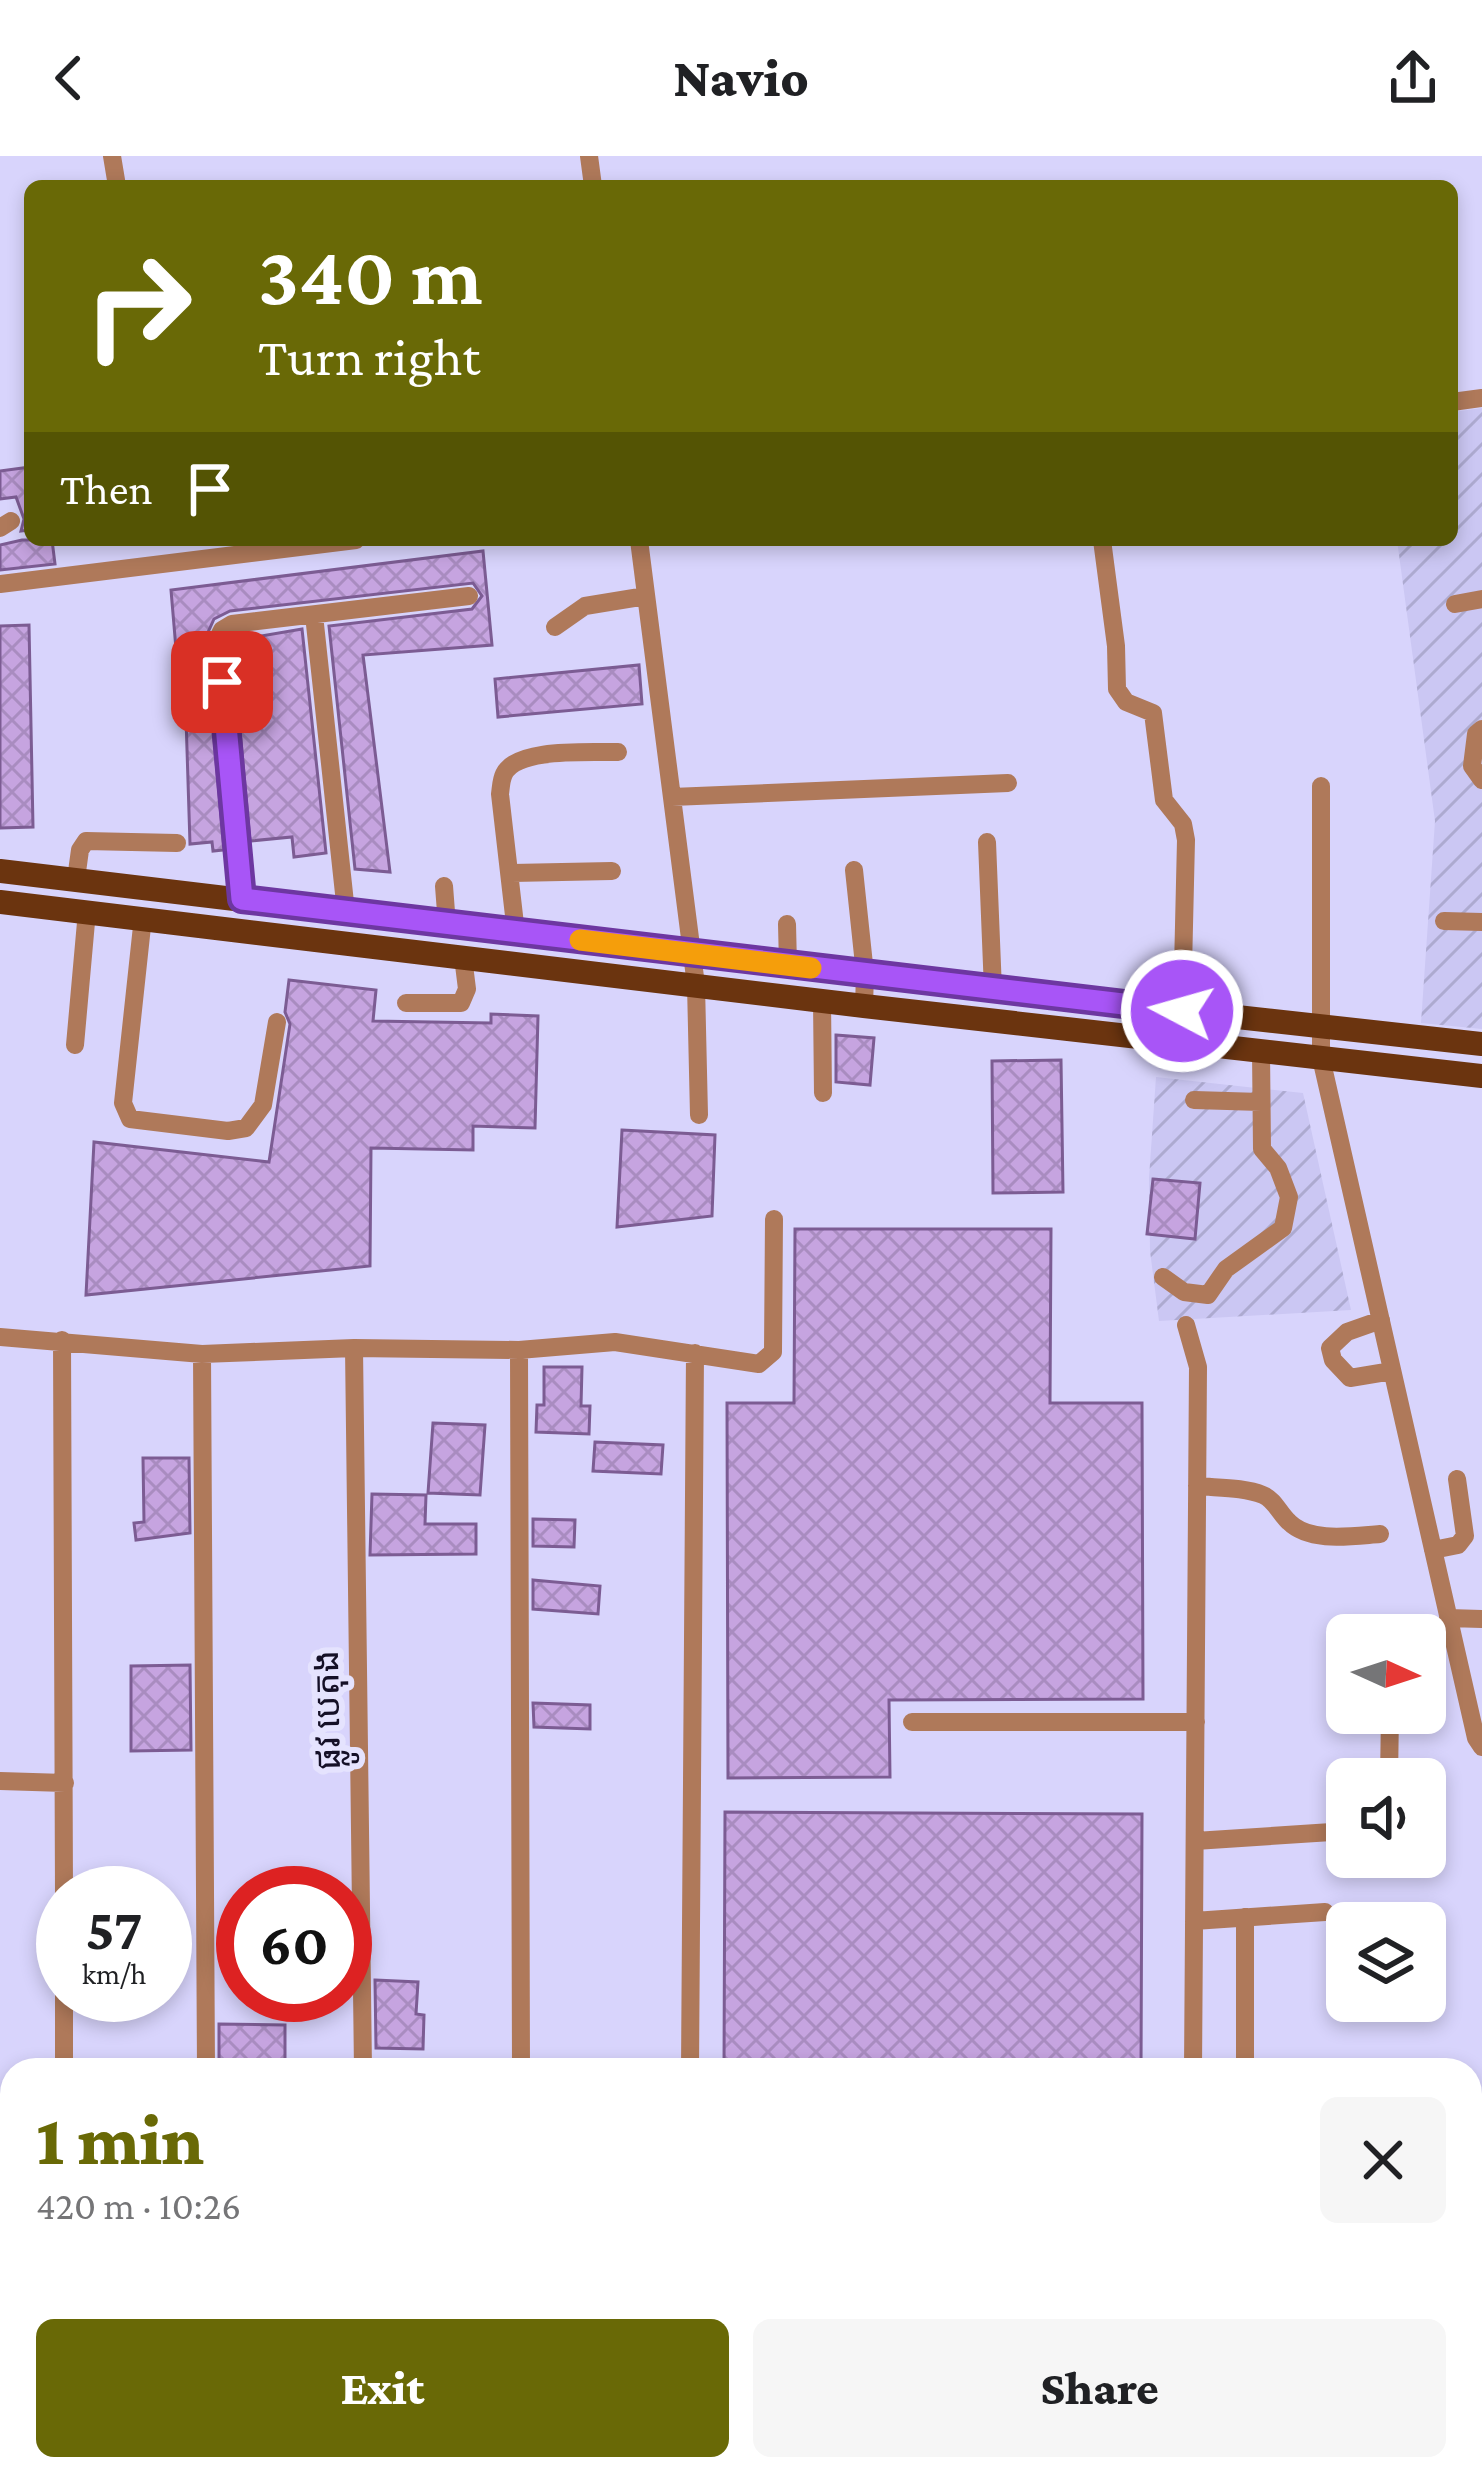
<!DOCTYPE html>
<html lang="en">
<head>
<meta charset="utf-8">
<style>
  :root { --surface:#fff; --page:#f6f6f6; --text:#202124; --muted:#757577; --accent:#696906 }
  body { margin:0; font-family:"Crimson Pro","Noto Sans Khmer",serif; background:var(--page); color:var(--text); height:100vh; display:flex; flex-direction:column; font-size:45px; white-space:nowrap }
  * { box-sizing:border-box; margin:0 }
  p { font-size:39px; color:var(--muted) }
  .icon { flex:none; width:66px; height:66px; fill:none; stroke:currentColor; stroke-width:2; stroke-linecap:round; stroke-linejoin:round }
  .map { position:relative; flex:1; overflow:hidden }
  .side { position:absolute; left:0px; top:1902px; width:1482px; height:423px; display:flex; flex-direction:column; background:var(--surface); border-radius:36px 36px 0 0; box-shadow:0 6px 18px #0003 }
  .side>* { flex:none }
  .banner { position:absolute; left:24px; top:24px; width:1434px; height:366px; border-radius:18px; box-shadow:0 6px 18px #0003; background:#696906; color:#fff; overflow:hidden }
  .needle { width:78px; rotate:93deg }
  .tools { position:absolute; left:1326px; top:1458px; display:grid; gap:24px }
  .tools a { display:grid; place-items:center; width:120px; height:120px; border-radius:18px; background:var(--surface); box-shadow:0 6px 18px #0003; font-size:60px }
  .speed { position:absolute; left:36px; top:1710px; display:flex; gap:24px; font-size:60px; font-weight:700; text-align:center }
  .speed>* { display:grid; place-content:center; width:156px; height:156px; border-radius:50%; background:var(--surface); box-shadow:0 6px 18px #0003; line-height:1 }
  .speed small { font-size:30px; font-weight:400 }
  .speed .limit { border:18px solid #d22; background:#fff; color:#111 }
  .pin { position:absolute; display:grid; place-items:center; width:102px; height:102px; color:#fff; margin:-51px; border-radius:24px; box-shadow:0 6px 18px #0006 }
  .me { position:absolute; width:132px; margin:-66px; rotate:276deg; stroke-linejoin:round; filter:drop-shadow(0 0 9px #0008) }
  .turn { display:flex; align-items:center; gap:42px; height:252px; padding:0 36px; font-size:54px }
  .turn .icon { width:156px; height:156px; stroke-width:2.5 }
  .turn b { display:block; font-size:84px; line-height:102px }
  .then { display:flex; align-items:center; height:114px; padding:0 36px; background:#0003; gap:24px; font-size:45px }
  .round { display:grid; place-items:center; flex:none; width:126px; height:126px; border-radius:18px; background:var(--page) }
  .head { display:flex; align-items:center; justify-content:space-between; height:204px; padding:0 36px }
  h1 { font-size:72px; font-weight:800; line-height:90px; color:var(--accent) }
  .action { display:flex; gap:24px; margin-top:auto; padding:24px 36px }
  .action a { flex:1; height:138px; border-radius:18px; background:var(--accent); color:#fff; font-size:48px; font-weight:800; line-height:138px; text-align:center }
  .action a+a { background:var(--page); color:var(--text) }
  header { display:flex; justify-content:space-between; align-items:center; height:156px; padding:0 36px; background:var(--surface); font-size:54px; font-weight:800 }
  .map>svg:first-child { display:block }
  .industrial { fill:url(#industrial-furrows) }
  .building { fill:url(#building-cross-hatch); stroke:#7c5c93; stroke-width:3 }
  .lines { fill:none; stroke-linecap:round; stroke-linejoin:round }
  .minor { stroke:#af795a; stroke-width:18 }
  .major { stroke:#6b340f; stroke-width:24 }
  .route-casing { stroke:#6d37a1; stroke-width:30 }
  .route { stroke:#a855f7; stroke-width:21 }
  .slow { stroke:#f59e0b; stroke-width:21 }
  .labels { text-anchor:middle; stroke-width:12; stroke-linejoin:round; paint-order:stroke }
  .street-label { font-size:36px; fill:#151027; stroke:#e5e3fe }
</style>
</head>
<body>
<header><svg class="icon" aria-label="back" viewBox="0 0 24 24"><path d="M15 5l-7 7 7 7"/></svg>Navio<svg class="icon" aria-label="share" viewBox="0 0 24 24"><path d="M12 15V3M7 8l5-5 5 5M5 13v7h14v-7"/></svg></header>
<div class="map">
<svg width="1482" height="2323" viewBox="0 0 1482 2323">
  <defs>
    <pattern id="industrial-furrows" width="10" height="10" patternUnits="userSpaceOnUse" patternTransform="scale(3)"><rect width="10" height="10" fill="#cbc7f3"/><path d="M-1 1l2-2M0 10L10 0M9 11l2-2" fill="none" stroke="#adaad0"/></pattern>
    <pattern id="building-cross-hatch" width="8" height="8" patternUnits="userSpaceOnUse" patternTransform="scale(3)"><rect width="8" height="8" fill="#c6a4e0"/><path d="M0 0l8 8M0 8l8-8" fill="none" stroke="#a98cc0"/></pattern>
  </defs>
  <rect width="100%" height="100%" fill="#d8d4fc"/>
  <path class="industrial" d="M1482,252V873L1421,867L1435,665L1397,384H1452V256Z
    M1156,921L1303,937L1351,1154L1159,1165L1150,1095L1149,1022Z"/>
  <path class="building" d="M30,311V374L21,375L24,363L16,341L0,343V315Z
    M22,384H52L55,408L0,414V389Z
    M483,395L492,489L363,499L390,716L355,713L329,470L472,453L482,440L473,427L230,455L214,463L205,483L224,694L213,695L212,686L190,688L186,562L182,564L171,434Z
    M29,469L33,671L0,672V470Z
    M302,473L326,697L294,701L292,681L250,685L232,485Z
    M639,509L642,548L498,561L495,523Z
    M289,824L376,834L373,865L491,867V858L538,860L535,972L473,970V994L371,992L370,1110L86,1139L94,986L269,1006L290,868L285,856Z
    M836,879L874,882L870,929L836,926Z
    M1061,904L1063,1036L993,1037L992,905Z
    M622,974L715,979L712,1060L617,1071Z
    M1153,1023L1200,1027L1195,1083L1147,1078Z
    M795,1073H1051L1050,1247H1142L1143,1543L889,1544L890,1621L728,1622L727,1247H794Z
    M544,1211H582L581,1250H590L589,1278L536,1276L537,1249H544Z
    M433,1267L485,1269L480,1339L428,1337Z
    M595,1286L663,1289L661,1318L593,1315Z
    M143,1302H189L190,1377L136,1384L134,1367L144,1366Z
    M372,1338L426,1339L425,1368H476V1398L370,1399Z
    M533,1363L575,1364L574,1391L533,1390Z
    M533,1424L600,1430L598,1458L533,1453Z
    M190,1509L191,1594L131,1595V1510Z
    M533,1547L590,1549V1573L534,1571Z
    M725,1656L1142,1658L1141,1914H724Z
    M375,1824L418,1826L416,1858L424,1859L423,1893L376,1892Z
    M219,1868L285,1869V1914H219Z"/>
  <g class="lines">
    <path class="minor" d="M112,0L117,30
      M589,0L593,30
      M1452,246L1482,242
      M0,372L11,365
      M639,384L696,829L699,959
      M1102,384L1116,490L1117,533L1126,546L1153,557L1164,644L1183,668L1186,684L1182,855
      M0,428L356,384
      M1455,448L1482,443
      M314,459L346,756
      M555,471L585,450L646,440
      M1482,573L1476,578L1472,610L1482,624
      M1321,630V902L1476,1582L1482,1591
      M672,641L1008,627
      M987,686L993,834
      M854,714L865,818L864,850
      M512,717L612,715
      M76,723L80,694L86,685L177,687
      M444,730L447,769
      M242,743L218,482L222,474L232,468L469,440
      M143,761L123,947L130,963L228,975L246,972L263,949L277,866
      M1444,765L1482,766
      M787,768L788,809
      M516,777L500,638C501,631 501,624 504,618C517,591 590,597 618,596
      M822,845L823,937
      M406,847H461L467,833L463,801
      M75,889L87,755
      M1194,944L1261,946
      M1163,1121L1184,1136L1208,1139L1226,1113L1283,1072L1289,1041L1278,1012L1262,993L1261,896
      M1381,1164L1347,1176L1330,1192L1333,1204L1350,1222L1392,1215
      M1186,1169L1198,1211L1193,1914
      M0,1181L202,1198L354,1192L519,1194L615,1186L759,1208L773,1196L774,1063
      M62,1184L64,1737
      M354,1192L363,1914
      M519,1194L521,1914
      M202,1198L206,1914
      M1197,1330C1218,1332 1244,1331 1263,1339C1275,1344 1279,1357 1289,1366C1310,1387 1352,1380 1380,1378
      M1433,1394L1458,1389L1465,1380L1457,1323
      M1448,1462L1482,1463
      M912,1566H1196
      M1389,1623L1390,1557
      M0,1625L65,1627
      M1195,1685L1347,1675
      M1194,1765L1325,1756
      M64,1914V1839
      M690,1914L695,1197
      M1245,1914V1761
      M1470,2024H1482
      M1470,2070H1482
      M0,2077H12
      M0,2179H12
      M1470,2249H1482
      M0,2279L12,2280
      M1470,2287H1482
      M967,2313L968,2323
      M62,2323V2313
      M206,2323V2313
      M521,2323V2313
      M858,2323V2313
      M1151,2323V2313"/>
    <path class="major" d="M0,715L993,834L1482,888
      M0,746L864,850L1482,920"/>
  </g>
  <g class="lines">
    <defs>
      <path id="route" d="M222,526L242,743L1182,855"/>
    </defs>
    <use href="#route" class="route-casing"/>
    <use href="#route" class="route"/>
    <path class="slow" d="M580,784L811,812"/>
  </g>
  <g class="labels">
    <g class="street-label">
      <text transform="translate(326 1554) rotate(-91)" y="13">ផ្លូវ បេតុង</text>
    </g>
  </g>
</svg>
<div class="tools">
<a><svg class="needle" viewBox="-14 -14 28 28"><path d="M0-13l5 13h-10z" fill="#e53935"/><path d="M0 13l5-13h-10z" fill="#757577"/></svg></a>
<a><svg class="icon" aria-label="sound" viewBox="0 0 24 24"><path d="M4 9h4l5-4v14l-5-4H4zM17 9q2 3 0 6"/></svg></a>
<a><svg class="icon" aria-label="layers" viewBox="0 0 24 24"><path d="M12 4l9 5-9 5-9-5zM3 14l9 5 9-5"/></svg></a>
</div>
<div class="speed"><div>57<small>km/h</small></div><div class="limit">60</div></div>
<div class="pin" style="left:222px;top:526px;background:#d93025"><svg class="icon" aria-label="arrive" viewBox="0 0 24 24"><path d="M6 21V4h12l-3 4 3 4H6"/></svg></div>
<svg class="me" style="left:1182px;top:855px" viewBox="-20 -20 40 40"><circle r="17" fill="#a855f7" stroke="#fff" stroke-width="3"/><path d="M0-11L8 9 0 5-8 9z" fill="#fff"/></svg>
<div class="banner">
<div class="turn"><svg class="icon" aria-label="right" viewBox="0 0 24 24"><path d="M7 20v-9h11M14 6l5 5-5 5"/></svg><div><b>340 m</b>Turn right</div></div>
<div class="then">Then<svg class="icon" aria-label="arrive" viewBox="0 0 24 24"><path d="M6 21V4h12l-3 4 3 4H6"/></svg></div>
</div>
<section class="side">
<div class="head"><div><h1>1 min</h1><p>420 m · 10:26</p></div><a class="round"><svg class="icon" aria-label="close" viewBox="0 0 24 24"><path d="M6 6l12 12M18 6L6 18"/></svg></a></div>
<div class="action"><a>Exit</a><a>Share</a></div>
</section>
</div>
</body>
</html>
